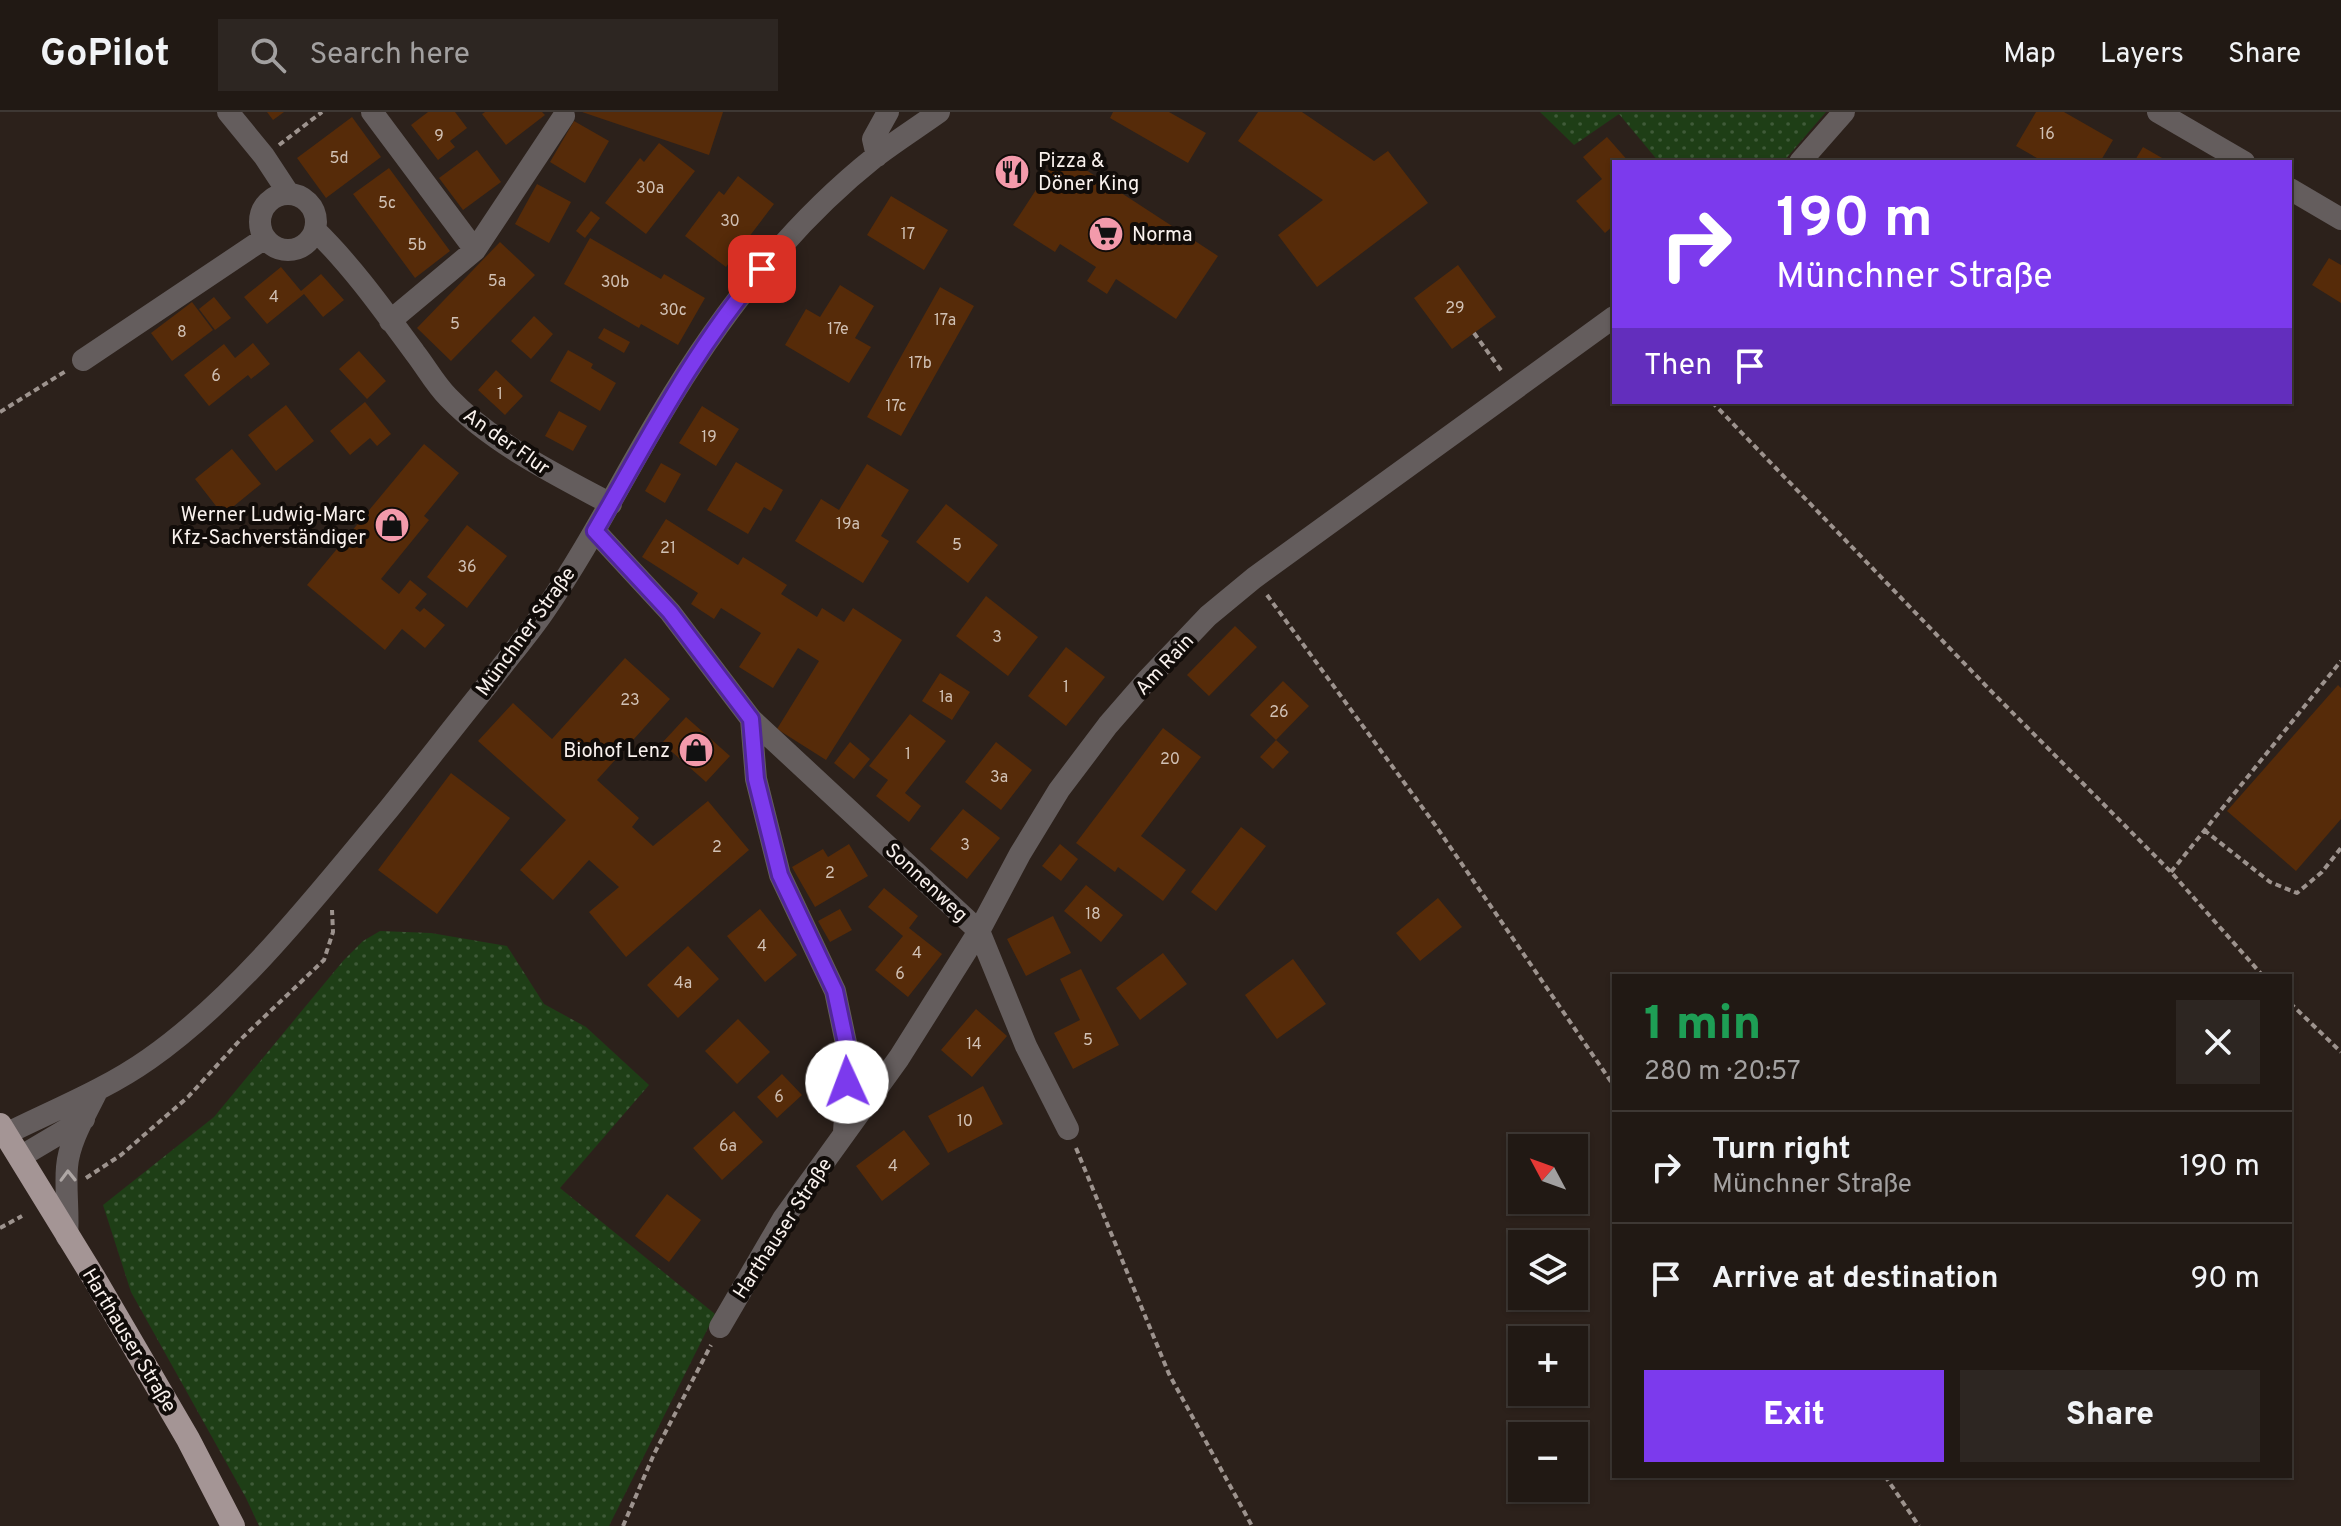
<!DOCTYPE html>
<html lang="en">
<head>
<meta charset="utf-8">
<style>
  :root { --surface:#211914; --page:#2d2622; --text:#f1f3f6; --muted:#a2a0a0; --line:#3e3834; --accent:#7c3aed }
  body { margin:0; font-family:Overpass,sans-serif; background:var(--page); color:var(--text); height:100vh; display:flex; flex-direction:column; font-size:30px; white-space:nowrap }
  * { box-sizing:border-box; margin:0 }
  p { font-size:26px; color:var(--muted) }
  .icon { flex:none; width:44px; height:44px; fill:none; stroke:currentColor; stroke-width:2; stroke-linecap:round; stroke-linejoin:round }
  .map { position:relative; flex:1; overflow:hidden }
  .drawer { position:absolute; left:1612px; top:862px; width:680px; height:504px; display:flex; flex-direction:column; background:var(--surface); border-radius:0px; box-shadow:0 2px 6px #0004,0 0 0 2px var(--line) }
  .drawer>* { flex:none }
  .hud { position:absolute; left:1612px; top:48px; width:680px; height:244px; border-radius:0px; box-shadow:0 2px 6px #0004,0 0 0 2px var(--line); background:#7c3aed; color:#fff; overflow:hidden }
  .needle { width:52px; rotate:311deg }
  .fabs { position:absolute; left:1508px; top:1022px; display:grid; gap:16px }
  .fabs a { display:grid; place-items:center; width:80px; height:80px; border-radius:0px; background:var(--surface); box-shadow:0 2px 6px #0004,0 0 0 2px var(--line); font-size:40px }
  .pin { position:absolute; display:grid; place-items:center; width:68px; height:68px; color:#fff; margin:-34px; border-radius:16px; box-shadow:0 4px 12px #0006 }
  .me { position:absolute; width:88px; margin:-44px; rotate:358deg; stroke-linejoin:round; filter:drop-shadow(0 0 6px #0008) }
  .turn { display:flex; align-items:center; gap:28px; height:168px; padding:0 32px; font-size:36px }
  .turn .icon { width:104px; height:104px; stroke-width:2.5 }
  .turn b { display:block; font-size:56px; line-height:68px }
  .then { display:flex; align-items:center; height:76px; padding:0 32px; background:#0003; gap:16px; font-size:30px }
  .round { display:grid; place-items:center; flex:none; width:84px; height:84px; border-radius:0px; background:var(--page) }
  .overview { display:flex; align-items:center; justify-content:space-between; height:136px; padding:0 32px }
  h1 { font-size:48px; font-weight:800; line-height:60px; color:#1e9e55 }
  .action { display:flex; gap:16px; margin-top:auto; padding:16px 32px }
  .action a { flex:1; height:92px; border-radius:0px; background:var(--accent); color:#fff; font-size:32px; font-weight:800; line-height:92px; text-align:center }
  .action a+a { background:var(--page); color:var(--text) }
  ul { padding:0; list-style:none }
  li { display:flex; align-items:center; gap:24px; height:112px; padding:0 32px; border-top:2px solid var(--line) }
  li div { flex:1 }
  li b { display:block; font-size:30px }
  li em { font-style:normal }
  header { display:flex; align-items:center; gap:48px; box-sizing:border-box; height:112px; padding:0 40px; background:var(--surface); border-bottom:2px solid var(--line) }
  header strong { font-size:38px }
  nav { display:flex; gap:44px; margin-inline-start:auto; font-size:28px }
  .search { width:560px; height:72px; background:var(--page); display:flex; align-items:center; gap:20px; box-sizing:border-box; padding:0 28px; border-radius:0px; color:var(--muted); font-size:30px }
  .map>svg:first-child { display:block }
  .grass { fill:url(#grass-dots) }
  .building { fill:#562b09 }
  .lines { fill:none; stroke-linecap:round; stroke-linejoin:round }
  .path { stroke:#9d938e; stroke-width:4; stroke-dasharray:6 4; stroke-linecap:butt }
  .minor { stroke:#645d5d; stroke-width:22 }
  .major { stroke:#a49595; stroke-width:24 }
  .oneway { stroke:#aea7a5 }
  .route-casing { stroke:#51269a; stroke-width:20 }
  .route { stroke:#7c3aed; stroke-width:14 }
  .labels { text-anchor:middle; stroke-width:8; stroke-linejoin:round; paint-order:stroke }
  .number-label { font-size:16px; fill:#d0c0b4 }
  .poi-label { font-size:20px; fill:#f9f1ed; stroke:#110c09; text-anchor:start }
  .street-label { font-size:20px; fill:#f9f1ed; stroke:#110c09 }
</style>
</head>
<body>
<header>
<strong>GoPilot</strong>
<div class="search"><svg class="icon" aria-label="search" viewBox="0 0 24 24"><circle cx="10" cy="10" r="6"/><path d="M15 15l6 6"/></svg>Search here</div>
<nav><a>Map</a><a>Layers</a><a>Share</a></nav>
</header>
<div class="map">
<svg width="2341" height="1414" viewBox="0 0 2341 1414">
  <defs>
    <pattern id="grass-dots" width="8" height="8" patternUnits="userSpaceOnUse" patternTransform="scale(2)"><rect width="8" height="8" fill="#1e3e16"/><path d="M2 2h.1M6 6h.1" fill="none" stroke="#3f5a38" stroke-width="1.8" stroke-linecap="round"/></pattern>
  </defs>
  <rect width="100%" height="100%" fill="#2c211b"/>
  <path class="grass" d="M1540,0H1826L1783,50H1659L1619,2L1574,33Z
    M380,819L431,821L507,834L544,892L586,915L649,973L560,1076L715,1202L609,1414H259L246,1386L131,1180L103,1093L214,1005L343,849L363,829Z"/>
  <path class="building" d="M267,0H284L273,8Z
    M428,0H455L467,16L450,29L455,35L438,48L411,13Z
    M485,0H542L545,3L506,33L482,2Z
    M582,0H723L709,43Z
    M1113,0H1169L1206,21L1188,51L1110,6Z
    M1258,0H1302L1374,49L1388,39L1428,91L1317,175L1278,123L1323,88L1238,29Z
    M2036,0H2064L2113,28L2100,50H2044L2016,34Z
    M352,5L381,45L326,86L297,46Z
    M574,9L609,29L585,71L550,50Z
    M1607,25L1629,50H1614V113L1605,121L1576,89L1602,67L1583,45Z
    M659,31L695,59L646,122L605,91L640,46L644,50Z
    M2143,35L2169,50H2134Z
    M477,38L501,70L463,98L439,66Z
    M1060,41L1218,144L1176,207L1116,167L1107,182L1087,169L1096,155L1060,132L1055,140L1013,113Z
    M389,56L450,139L415,166L353,82Z
    M738,64L774,92L726,155L685,124L719,79L724,83Z
    M537,72L571,90L549,131L515,112Z
    M891,84L948,118L924,158L867,123Z
    M591,99L600,106L585,126L576,119Z
    M590,126L661,167L664,162L705,186L678,233L641,212L639,216L564,172Z
    M500,130L535,163L451,249L417,216Z
    M2329,146L2341,153V191L2312,173Z
    M1458,153L1496,205L1452,237L1414,186Z
    M281,155L301,179L321,162L344,188L323,205L304,182L267,212L244,185Z
    M840,173L874,194L855,226L871,235L849,271L785,233L806,197L820,205Z
    M940,175L974,194L901,324L867,305Z
    M214,185L231,206L215,218L199,197Z
    M192,190L213,218L172,249L151,221Z
    M534,204L553,222L531,247L511,229Z
    M604,216L630,230L624,241L598,226Z
    M253,231L270,252L251,267L248,263L209,294L184,263L224,232L235,246Z
    M568,238L593,252L591,256L616,271L600,299L550,269Z
    M359,239L386,269L367,287L339,257Z
    M496,258L523,284L505,303L478,278Z
    M365,290L391,322L377,334L370,326L350,343L330,319Z
    M286,293L314,329L276,359L248,323Z
    M702,294L739,317L716,354L679,331Z
    M559,299L587,314L573,339L545,324Z
    M424,332L459,361L424,404L429,408L381,467L399,482L410,468L427,482L415,496L420,500L424,496L445,513L425,536L402,517L385,538L307,473Z
    M232,337L261,372L223,403L195,367Z
    M736,350L783,378L771,399L764,395L748,422L707,398Z
    M661,351L681,362L665,391L645,379Z
    M867,352L909,378L881,424L889,429L863,471L795,429L821,387L839,398Z
    M946,392L998,433L968,471L916,430Z
    M666,407L738,453L743,445L787,473L781,482L817,505L822,496L844,510L853,496L902,528L826,648L777,617L819,549L798,536L773,576L739,555L761,521L721,496L714,507L691,492L698,481L642,445Z
    M467,413L507,444L467,496L427,465Z
    M986,484L1038,525L1008,564L956,524Z
    M1235,514L1257,535L1209,584L1187,563Z
    M1066,535L1105,565L1066,614L1028,584Z
    M625,546L670,587L597,668L639,706L632,715L653,734L708,689L749,738L626,845L589,800L619,775L589,748L553,788L520,758L566,708L478,629L513,591L552,627Z
    M940,561L970,580L952,608L922,589Z
    M1283,569L1309,594L1276,628L1250,603Z
    M2338,573L2341,576V707L2296,759L2227,699Z
    M910,602L946,629L905,681L921,694L909,710L876,684L888,668L869,654Z
    M686,605L730,644L706,670L662,631Z
    M1163,616L1201,645L1141,724L1186,758L1163,789L1118,755L1115,760L1076,731Z
    M1276,628L1289,640L1273,657L1260,645Z
    M850,630L870,647L854,667L834,651Z
    M996,630L1032,658L1001,698L965,670Z
    M451,661L510,706L437,802L378,758Z
    M963,697L1000,726L967,767L930,737Z
    M1241,715L1266,734L1216,799L1191,780Z
    M849,732L868,764L815,795L792,755L823,737L828,745Z
    M1060,732L1078,747L1061,769L1042,754Z
    M1086,773L1123,803L1101,830L1064,799Z
    M884,776L918,804L909,816L942,842L908,885L875,858L903,824L868,795Z
    M1438,786L1462,815L1420,849L1396,821Z
    M760,797L797,843L765,870L727,824Z
    M840,797L852,818L830,830L818,809Z
    M1053,804L1071,841L1026,864L1007,827Z
    M688,834L719,867L678,906L647,873Z
    M1163,841L1187,872L1140,908L1116,876Z
    M1293,847L1326,892L1277,927L1245,883Z
    M1081,857L1119,933L1073,957L1054,921L1080,908L1060,867Z
    M976,897L1007,924L972,965L941,938Z
    M738,907L770,940L737,972L705,939Z
    M782,962L802,983L777,1006L757,985Z
    M983,974L1003,1012L948,1041L928,1004Z
    M734,999L763,1030L722,1068L693,1036Z
    M904,1018L930,1052L882,1089L856,1054Z
    M667,1082L701,1108L669,1150L635,1124Z"/>
  <g class="lines">
    <path class="path" d="M279,33L322,0
      M1474,221L1503,261
      M1712,290L1990,578L2171,760L2263,864
      M0,300L66,259
      M1267,483L1433,710L1614,974
      M2204,718L2270,770L2297,781L2322,760L2341,736
      M2171,760L2341,549
      M2290,891L2341,940
      M1076,1036L1169,1262L1252,1414
      M86,1066L121,1043L188,985L241,927L324,848L333,820L332,798
      M0,1116L22,1104
      M1885,1364L1919,1414
      M623,1414L654,1342L711,1233"/>
    <path class="minor" d="M228,0L264,44L289,82
      M372,0L475,138
      M2158,0L2244,50
      M877,44L873,27L888,0
      M1800,50L1844,0
      M2290,77L2341,107
      M260 110a28 28 0 1 1 56 0a28 28 0 1 1-56 0Z
      M315,118C353,155 384,199 415,241C426,255 435,272 448,285C493,332 555,362 611,392
      M390,209L475,138L564,4
      M83,248L265,126
      M595,419L670,500L751,607L979,819L1026,934L1068,1017
      M751,607L756,667L780,763L835,879L849,945L844,1020
      M6,1022C54,998 105,978 149,947C239,884 318,782 388,698C422,656 455,613 489,571C507,547 528,523 545,498C588,436 621,369 660,304C717,207 787,115 875,45C896,29 918,15 939,0
      M20,1045L84,1007
      M67,1125C69,1102 65,1077 67,1055C69,1029 86,1002 97,979
      M720,1215L783,1107L899,946L979,819L1020,742L1059,678L1108,613L1148,567L1208,504L1254,466L1614,205"/>
    <path class="major" d="M0,1013L94,1166L188,1327L233,1414"/>
  </g>
  <defs><path id="oneway-chevron" d="M-2-3.5L2.5 0L-2 3.5" fill="none" stroke-width="1.6" stroke-linecap="round" stroke-linejoin="round" transform="scale(2)"/></defs>
  <use class="oneway" href="#oneway-chevron" transform="translate(68 1064) rotate(-91)"/>
  <g class="lines">
    <defs>
      <path id="route" d="M762,157C694,237 647,329 595,419L670,500L751,607L756,667L780,763L835,879L849,945L847,970"/>
    </defs>
    <use href="#route" class="route-casing"/>
    <use href="#route" class="route"/>
  </g>
  <defs>
    <symbol id="restaurant-disc" viewBox="-11 -11 22 22"><circle r="9.5" fill="#f39aab" stroke="#110c09"/><path d="M-5-6h1v4h1v-4h1v4h1v-4h1v5L-1.5 .5V6h-2V.5L-5-1ZM5-6V6H3V1.5H1.5Q1.5-4 5-6Z" fill="#111"/></symbol>
    <symbol id="supermarket-disc" viewBox="-11 -11 22 22"><circle r="9.5" fill="#f39aab" stroke="#110c09"/><path d="M-6-5.5h2.5l.6 2H6L4.5 2H-2.5L-4.4-4H-6ZM-1.5 3.2a1.3 1.3 0 1 0 .1 0ZM3 3.2a1.3 1.3 0 1 0 .1 0Z" fill="#111"/></symbol>
    <symbol id="shop-disc" viewBox="-11 -11 22 22"><circle r="9.5" fill="#f39aab" stroke="#110c09"/><path d="M-5-2.5h2.3a2.7 3.5 0 0 1 5.4 0H5L5.5 6h-11ZM-1.5-2.5h3a1.5 2.3 0 0 0-3 0Z" fill="#111"/></symbol>
  </defs>
  <g fill-rule="evenodd">
    <use href="#restaurant-disc" x="992" y="40" width="40" height="40"/>
    <use href="#supermarket-disc" x="1086" y="102" width="40" height="40"/>
    <use href="#shop-disc" x="372" y="393" width="40" height="40"/>
    <use href="#shop-disc" x="676" y="618" width="40" height="40"/>
  </g>
  <g class="labels">
    <g class="number-label">
      <text x="2047" y="27">16</text>
      <text x="439" y="29">9</text>
      <text x="339" y="51">5d</text>
      <text x="650" y="81">30a</text>
      <text x="387" y="96">5c</text>
      <text x="730" y="114">30</text>
      <text x="908" y="127">17</text>
      <text x="417" y="138">5b</text>
      <text x="497" y="174">5a</text>
      <text x="615" y="175">30b</text>
      <text x="274" y="190">4</text>
      <text x="1455" y="201">29</text>
      <text x="673" y="203">30c</text>
      <text x="945" y="213">17a</text>
      <text x="455" y="217">5</text>
      <text x="838" y="222">17e</text>
      <text x="182" y="225">8</text>
      <text x="920" y="256">17b</text>
      <text x="216" y="269">6</text>
      <text x="500" y="287">1</text>
      <text x="896" y="299">17c</text>
      <text x="709" y="330">19</text>
      <text x="848" y="417">19a</text>
      <text x="957" y="438">5</text>
      <text x="668" y="441">21</text>
      <text x="467" y="460">36</text>
      <text x="997" y="530">3</text>
      <text x="1066" y="580">1</text>
      <text x="946" y="590">1a</text>
      <text x="630" y="593">23</text>
      <text x="1279" y="605">26</text>
      <text x="908" y="647">1</text>
      <text x="1170" y="652">20</text>
      <text x="999" y="670">3a</text>
      <text x="965" y="738">3</text>
      <text x="717" y="740">2</text>
      <text x="830" y="766">2</text>
      <text x="1093" y="807">18</text>
      <text x="762" y="839">4</text>
      <text x="917" y="846">4</text>
      <text x="900" y="867">6</text>
      <text x="683" y="876">4a</text>
      <text x="1088" y="933">5</text>
      <text x="974" y="937">14</text>
      <text x="779" y="990">6</text>
      <text x="965" y="1014">10</text>
      <text x="728" y="1039">6a</text>
      <text x="893" y="1059">4</text>
    </g>
    <g class="poi-label">
      <text x="1038" y="55">Pizza &amp;<tspan x="1038" dy="23">Döner King</tspan></text>
      <text x="1132" y="129">Norma</text>
      <text x="366" y="409" text-anchor="end">Werner Ludwig-Marc<tspan x="366" dy="23">Kfz-Sachverständiger</tspan></text>
      <text x="670" y="645" text-anchor="end">Biohof Lenz</text>
    </g>
    <g class="street-label">
      <text transform="translate(507 329) rotate(35)" y="7">An der Flur</text>
      <text transform="translate(525 519) rotate(-54)" y="7">Münchner Straße</text>
      <text transform="translate(1164 552) rotate(-47)" y="7">Am Rain</text>
      <text transform="translate(927 770) rotate(43)" y="7">Sonnenweg</text>
      <text transform="translate(782 1116) rotate(-57)" y="7">Harthauser Straße</text>
      <text transform="translate(130 1228) rotate(59)" y="7">Harthauser Straße</text>
    </g>
  </g>
</svg>
<div class="fabs">
<a><svg class="needle" viewBox="-14 -14 28 28"><path d="M0-13l5 13h-10z" fill="#e53935"/><path d="M0 13l5-13h-10z" fill="#a2a0a0"/></svg></a>
<a><svg class="icon" aria-label="layers" viewBox="0 0 24 24"><path d="M12 4l9 5-9 5-9-5zM3 14l9 5 9-5"/></svg></a>
<a>+</a>
<a>−</a>
</div>
<div class="pin" style="left:762px;top:157px;background:#d93025"><svg class="icon" aria-label="arrive" viewBox="0 0 24 24"><path d="M6 21V4h12l-3 4 3 4H6"/></svg></div>
<svg class="me" style="left:847px;top:970px" viewBox="-20 -20 40 40"><circle r="19" fill="#fff"/><path d="M0-13L10 11 0 6-10 11z" fill="#7c3aed"/></svg>
<div class="hud">
<div class="turn"><svg class="icon" aria-label="right" viewBox="0 0 24 24"><path d="M7 20v-9h11M14 6l5 5-5 5"/></svg><div><b>190 m</b>Münchner Straße</div></div>
<div class="then">Then<svg class="icon" aria-label="arrive" viewBox="0 0 24 24"><path d="M6 21V4h12l-3 4 3 4H6"/></svg></div>
</div>
<section class="drawer">
<div class="overview"><div><h1>1 min</h1><p>280 m · 20:57</p></div><a class="round"><svg class="icon" aria-label="close" viewBox="0 0 24 24"><path d="M6 6l12 12M18 6L6 18"/></svg></a></div>
<ul>
<li><svg class="icon" aria-label="right" viewBox="0 0 24 24"><path d="M7 20v-9h11M14 6l5 5-5 5"/></svg><div><b>Turn right</b><p>Münchner Straße</p></div><em>190 m</em></li>
<li><svg class="icon" aria-label="arrive" viewBox="0 0 24 24"><path d="M6 21V4h12l-3 4 3 4H6"/></svg><div><b>Arrive at destination</b></div><em>90 m</em></li>
</ul>
<div class="action"><a>Exit</a><a>Share</a></div>
</section>
</div>
</body>
</html>
